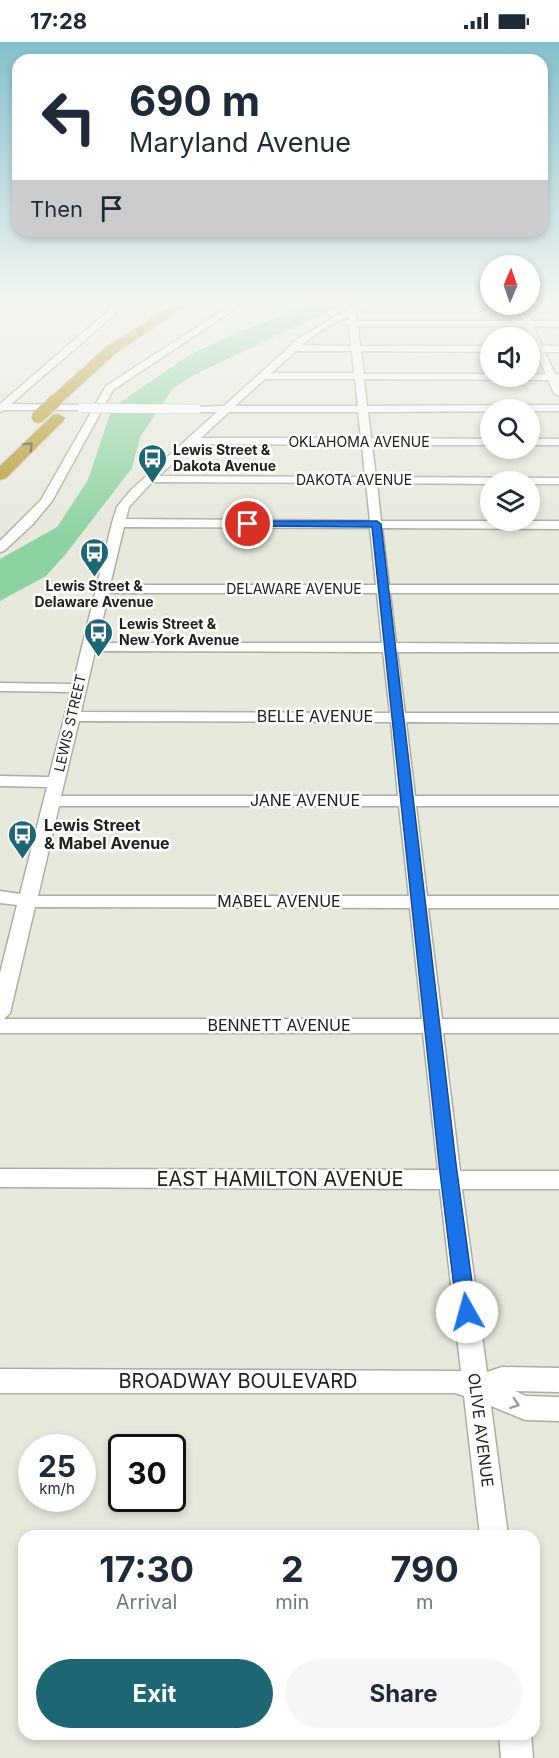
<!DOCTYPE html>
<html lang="en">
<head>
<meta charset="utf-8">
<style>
  :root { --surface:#fff; --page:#f6f6f7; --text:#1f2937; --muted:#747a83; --accent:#1d6673 }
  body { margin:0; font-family:Inter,sans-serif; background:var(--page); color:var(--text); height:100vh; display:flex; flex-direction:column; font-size:22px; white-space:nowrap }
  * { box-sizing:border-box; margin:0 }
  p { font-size:20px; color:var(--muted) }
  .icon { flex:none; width:33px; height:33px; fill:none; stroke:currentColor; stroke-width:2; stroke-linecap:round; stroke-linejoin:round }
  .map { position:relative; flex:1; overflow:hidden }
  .panel { position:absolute; left:18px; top:1488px; width:522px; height:210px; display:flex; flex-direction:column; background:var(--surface); border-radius:18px; box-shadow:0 3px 9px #0003 }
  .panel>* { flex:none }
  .banner { position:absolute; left:12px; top:12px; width:536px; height:183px; border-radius:18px; box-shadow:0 3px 9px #0003; background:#fff; color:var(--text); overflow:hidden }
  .needle { width:39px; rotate:2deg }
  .tools { position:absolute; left:480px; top:213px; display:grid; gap:12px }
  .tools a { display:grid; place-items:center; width:60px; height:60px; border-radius:50%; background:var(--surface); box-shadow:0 3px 9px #0003; font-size:30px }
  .speed { position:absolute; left:18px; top:1392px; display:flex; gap:12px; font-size:30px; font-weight:700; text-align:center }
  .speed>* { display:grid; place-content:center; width:78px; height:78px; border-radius:50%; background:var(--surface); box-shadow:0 3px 9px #0003; line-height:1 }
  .speed small { font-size:15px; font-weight:400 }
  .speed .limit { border:3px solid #111; border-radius:9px; background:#fff; color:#111 }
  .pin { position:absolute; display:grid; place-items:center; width:51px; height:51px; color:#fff; margin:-26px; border:3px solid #fff; border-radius:50%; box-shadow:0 2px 6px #0007 }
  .me { position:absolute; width:66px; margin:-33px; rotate:353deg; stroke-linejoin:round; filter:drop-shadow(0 0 4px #0008) }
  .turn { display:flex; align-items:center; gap:21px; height:126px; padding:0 18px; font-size:27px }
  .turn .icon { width:78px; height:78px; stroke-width:2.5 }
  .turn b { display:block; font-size:42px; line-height:51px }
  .then { display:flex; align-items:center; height:57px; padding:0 18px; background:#0003; gap:12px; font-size:22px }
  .eta { display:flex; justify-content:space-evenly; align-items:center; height:102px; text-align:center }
  .eta b { font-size:36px; font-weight:700; line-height:42px }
  .action { display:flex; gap:12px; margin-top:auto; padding:12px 18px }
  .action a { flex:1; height:69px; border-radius:36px; background:var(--accent); color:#fff; font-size:24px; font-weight:700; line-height:69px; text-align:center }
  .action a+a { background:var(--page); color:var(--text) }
  .status { display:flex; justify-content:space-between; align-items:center; height:42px; padding:0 30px; background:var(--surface); direction:ltr }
  .status svg { height:16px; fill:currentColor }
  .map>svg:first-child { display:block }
  .water { fill:#8dd2a2 }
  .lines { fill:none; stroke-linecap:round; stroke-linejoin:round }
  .minor-casing { stroke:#acaea3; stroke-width:3 }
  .highway-casing { stroke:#c9c9c9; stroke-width:2 }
  .minor { fill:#fff; fill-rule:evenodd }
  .highway { fill:#b4982d; fill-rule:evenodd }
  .minor-bridge-casing { stroke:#acaea3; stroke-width:10; stroke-linecap:butt }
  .highway-bridge-casing { stroke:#c9c9c9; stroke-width:14; stroke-linecap:butt }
  .minor-bridge { stroke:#fff; stroke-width:9 }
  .highway-bridge { stroke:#b4982d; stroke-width:13 }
  .oneway { stroke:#5b5023 }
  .oneway2 { stroke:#9b9b99 }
  .route { fill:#1a73e8; stroke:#114b97; stroke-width:1.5 }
  .labels { text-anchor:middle; stroke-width:5; stroke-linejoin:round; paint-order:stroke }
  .far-street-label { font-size:14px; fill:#20201c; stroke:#fff }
  .far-poi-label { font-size:14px; font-weight:bold; fill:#20201c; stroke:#fff; text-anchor:start }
  .street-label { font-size:16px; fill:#20201c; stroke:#fff }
  .poi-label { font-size:16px; font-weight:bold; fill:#20201c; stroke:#fff; text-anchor:start }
  .near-street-label { font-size:20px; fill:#20201c; stroke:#fff }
</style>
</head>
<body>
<div class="status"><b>17:28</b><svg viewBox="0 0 49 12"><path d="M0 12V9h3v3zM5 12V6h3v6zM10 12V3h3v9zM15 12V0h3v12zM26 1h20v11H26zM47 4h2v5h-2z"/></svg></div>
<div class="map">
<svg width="559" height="1716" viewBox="0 0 559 1716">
  <rect width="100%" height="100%" fill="#e7e9dd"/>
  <path class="water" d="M318,256H356L194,333L173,346L140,395L132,426L65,513L46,534L0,559V517L57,485L88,438L112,366L188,314L238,290L293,269Z"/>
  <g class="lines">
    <defs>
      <path id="minor" d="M115,256H123L115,272L11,362L81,363L85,364V368H5L0,370V362L108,269Z
        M242,256H251L113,348L52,459L33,482L4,509L0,510V499L41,458L106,344Z
        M367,256H490V260H371L356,270L357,279H523L515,262H523L531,279H559V285L533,284L542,304H559V310H545L555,332H559V354L554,351L548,338L364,337L367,364L559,363V369L368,370L371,396L490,397V403H372L376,435L559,436V442H530V440H490V442L377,441L381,479H559V487L382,486L389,543H559V551H390L396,601L559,602V610H397L405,671H559V681L406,680L415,754H559V764H416L427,854H559V866H428L442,977H559V991H443L460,1129H559V1147H462L487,1330L502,1325L559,1326V1350L515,1349L526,1354L559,1355V1379L525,1378L491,1364L508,1494H480L464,1354L455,1351H0V1327L461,1329L440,1147L0,1145V1127L438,1128L423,991H0V931L17,863L0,861V849L20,852L47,745L0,744V734L49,735L71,650L0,649V641L73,642L112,481L117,465L131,448L217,370H197L192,367L193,365L224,364L299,296ZM348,274L349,278L339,281L349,284L351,304L301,303L322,288ZM358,284H525L534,304H530V310H536L546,332L490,334V332H364L361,309L490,310V304H360ZM296,309H352L354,331H271ZM265,337H355L358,364H235ZM229,370H358L361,396H201ZM194,402L362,403L365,435L159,434ZM152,440L366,441L370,479L126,477L129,465ZM124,485L370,486L376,543H110ZM109,551H377L382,601H97ZM95,609L383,610L390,671L81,670ZM79,679L391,680L398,754H61ZM59,764H399L409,854H38ZM35,865L410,866L422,977H4L10,971Z
        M530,397H559V403H530Z
        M499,1692H531L533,1716H501Z"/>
      <path id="highway" d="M185,256H198L116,311L61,361H51L49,358L51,355L106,305Z
        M58,372L65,376L63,379L6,436L0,438V424L53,373Z"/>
    </defs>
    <use href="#minor" class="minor-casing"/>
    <use href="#highway" class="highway-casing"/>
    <use href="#minor" class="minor"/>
    <use href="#highway" class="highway"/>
    <defs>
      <path id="minor-bridge" d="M81,366L197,367"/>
      <path id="highway-bridge" d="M38,375L56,358"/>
    </defs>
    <use href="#minor-bridge" class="minor-bridge-casing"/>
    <use href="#highway-bridge" class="highway-bridge-casing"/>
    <use href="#minor-bridge" class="minor-bridge"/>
    <use href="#highway-bridge" class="highway-bridge"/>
  </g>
  <defs><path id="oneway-chevron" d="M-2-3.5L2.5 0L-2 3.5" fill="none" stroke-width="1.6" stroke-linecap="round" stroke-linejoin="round" transform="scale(1.5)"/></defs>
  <use class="oneway" href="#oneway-chevron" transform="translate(29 404) rotate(-45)"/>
  <use class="oneway2" href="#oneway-chevron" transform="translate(515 1362) rotate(19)"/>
  <linearGradient id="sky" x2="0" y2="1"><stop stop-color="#83c0cc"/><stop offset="0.52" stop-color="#f4f5f0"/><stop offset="1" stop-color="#f4f5f0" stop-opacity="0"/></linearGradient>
  <rect width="559" height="496" fill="url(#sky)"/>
  <path class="route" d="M377,479L381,482L456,1122L476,1270L473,1276L467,1279L460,1276L457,1270L439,1122L372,485L248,484L243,482L248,479Z"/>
  <defs>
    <symbol id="bus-pin" viewBox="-11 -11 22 30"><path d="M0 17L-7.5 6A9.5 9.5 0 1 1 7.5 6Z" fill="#1d6673" stroke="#fff"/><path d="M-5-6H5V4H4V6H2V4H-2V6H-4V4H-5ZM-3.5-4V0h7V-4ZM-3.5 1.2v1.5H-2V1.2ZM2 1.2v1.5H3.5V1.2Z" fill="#fff"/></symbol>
  </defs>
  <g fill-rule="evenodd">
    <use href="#bus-pin" x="136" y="400" width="33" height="45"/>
    <use href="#bus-pin" x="78" y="494" width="33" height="45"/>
    <use href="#bus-pin" x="82" y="574" width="33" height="45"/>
    <use href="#bus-pin" x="6" y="776" width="33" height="45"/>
  </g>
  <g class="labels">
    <g class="far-street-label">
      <text x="359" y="405">OKLAHOMA AVENUE</text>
      <text x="354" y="443">DAKOTA AVENUE</text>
      <text x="294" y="552">DELAWARE AVENUE</text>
      <text transform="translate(70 681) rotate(-77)" y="5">LEWIS STREET</text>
    </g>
    <g class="far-poi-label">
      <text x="173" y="413">Lewis Street &amp;<tspan x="173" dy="16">Dakota Avenue</tspan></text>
      <text x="94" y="549" text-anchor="middle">Lewis Street &amp;<tspan x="94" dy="16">Delaware Avenue</tspan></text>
      <text x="119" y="587">Lewis Street &amp;<tspan x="119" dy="16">New York Avenue</tspan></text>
    </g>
    <g class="street-label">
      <text x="315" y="680">BELLE AVENUE</text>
      <text x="305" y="764">JANE AVENUE</text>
      <text x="279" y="865">MABEL AVENUE</text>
      <text x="279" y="989">BENNETT AVENUE</text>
      <text transform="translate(481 1388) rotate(83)" y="6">OLIVE AVENUE</text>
    </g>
    <g class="poi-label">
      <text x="44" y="789">Lewis Street<tspan x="44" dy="18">&amp; Mabel Avenue</tspan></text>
    </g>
    <g class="near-street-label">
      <text x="280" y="1144">EAST HAMILTON AVENUE</text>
      <text x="238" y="1346">BROADWAY BOULEVARD</text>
    </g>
  </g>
</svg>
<div class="tools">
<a><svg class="needle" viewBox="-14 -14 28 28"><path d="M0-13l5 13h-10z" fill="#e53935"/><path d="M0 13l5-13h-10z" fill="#747a83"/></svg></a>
<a><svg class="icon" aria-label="sound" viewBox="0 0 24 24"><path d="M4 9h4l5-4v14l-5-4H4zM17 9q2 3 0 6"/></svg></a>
<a><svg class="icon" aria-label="search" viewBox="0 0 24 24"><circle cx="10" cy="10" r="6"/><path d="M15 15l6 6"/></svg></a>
<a><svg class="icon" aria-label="layers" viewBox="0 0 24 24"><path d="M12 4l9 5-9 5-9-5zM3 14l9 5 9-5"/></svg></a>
</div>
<div class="speed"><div>25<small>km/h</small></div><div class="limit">30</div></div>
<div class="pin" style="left:248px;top:482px;background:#d93025"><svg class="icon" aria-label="arrive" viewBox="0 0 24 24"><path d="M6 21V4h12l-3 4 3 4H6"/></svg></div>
<svg class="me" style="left:467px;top:1270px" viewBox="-20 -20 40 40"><circle r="19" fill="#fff"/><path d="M0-13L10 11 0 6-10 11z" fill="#1a73e8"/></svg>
<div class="banner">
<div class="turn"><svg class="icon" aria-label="left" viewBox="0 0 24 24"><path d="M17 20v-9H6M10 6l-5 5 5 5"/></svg><div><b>690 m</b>Maryland Avenue</div></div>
<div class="then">Then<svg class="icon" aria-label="arrive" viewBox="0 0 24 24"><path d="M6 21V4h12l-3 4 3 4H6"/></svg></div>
</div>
<section class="panel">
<div class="eta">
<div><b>17:30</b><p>Arrival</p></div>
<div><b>2</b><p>min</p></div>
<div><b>790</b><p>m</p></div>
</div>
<div class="action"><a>Exit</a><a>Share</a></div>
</section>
</div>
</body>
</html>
